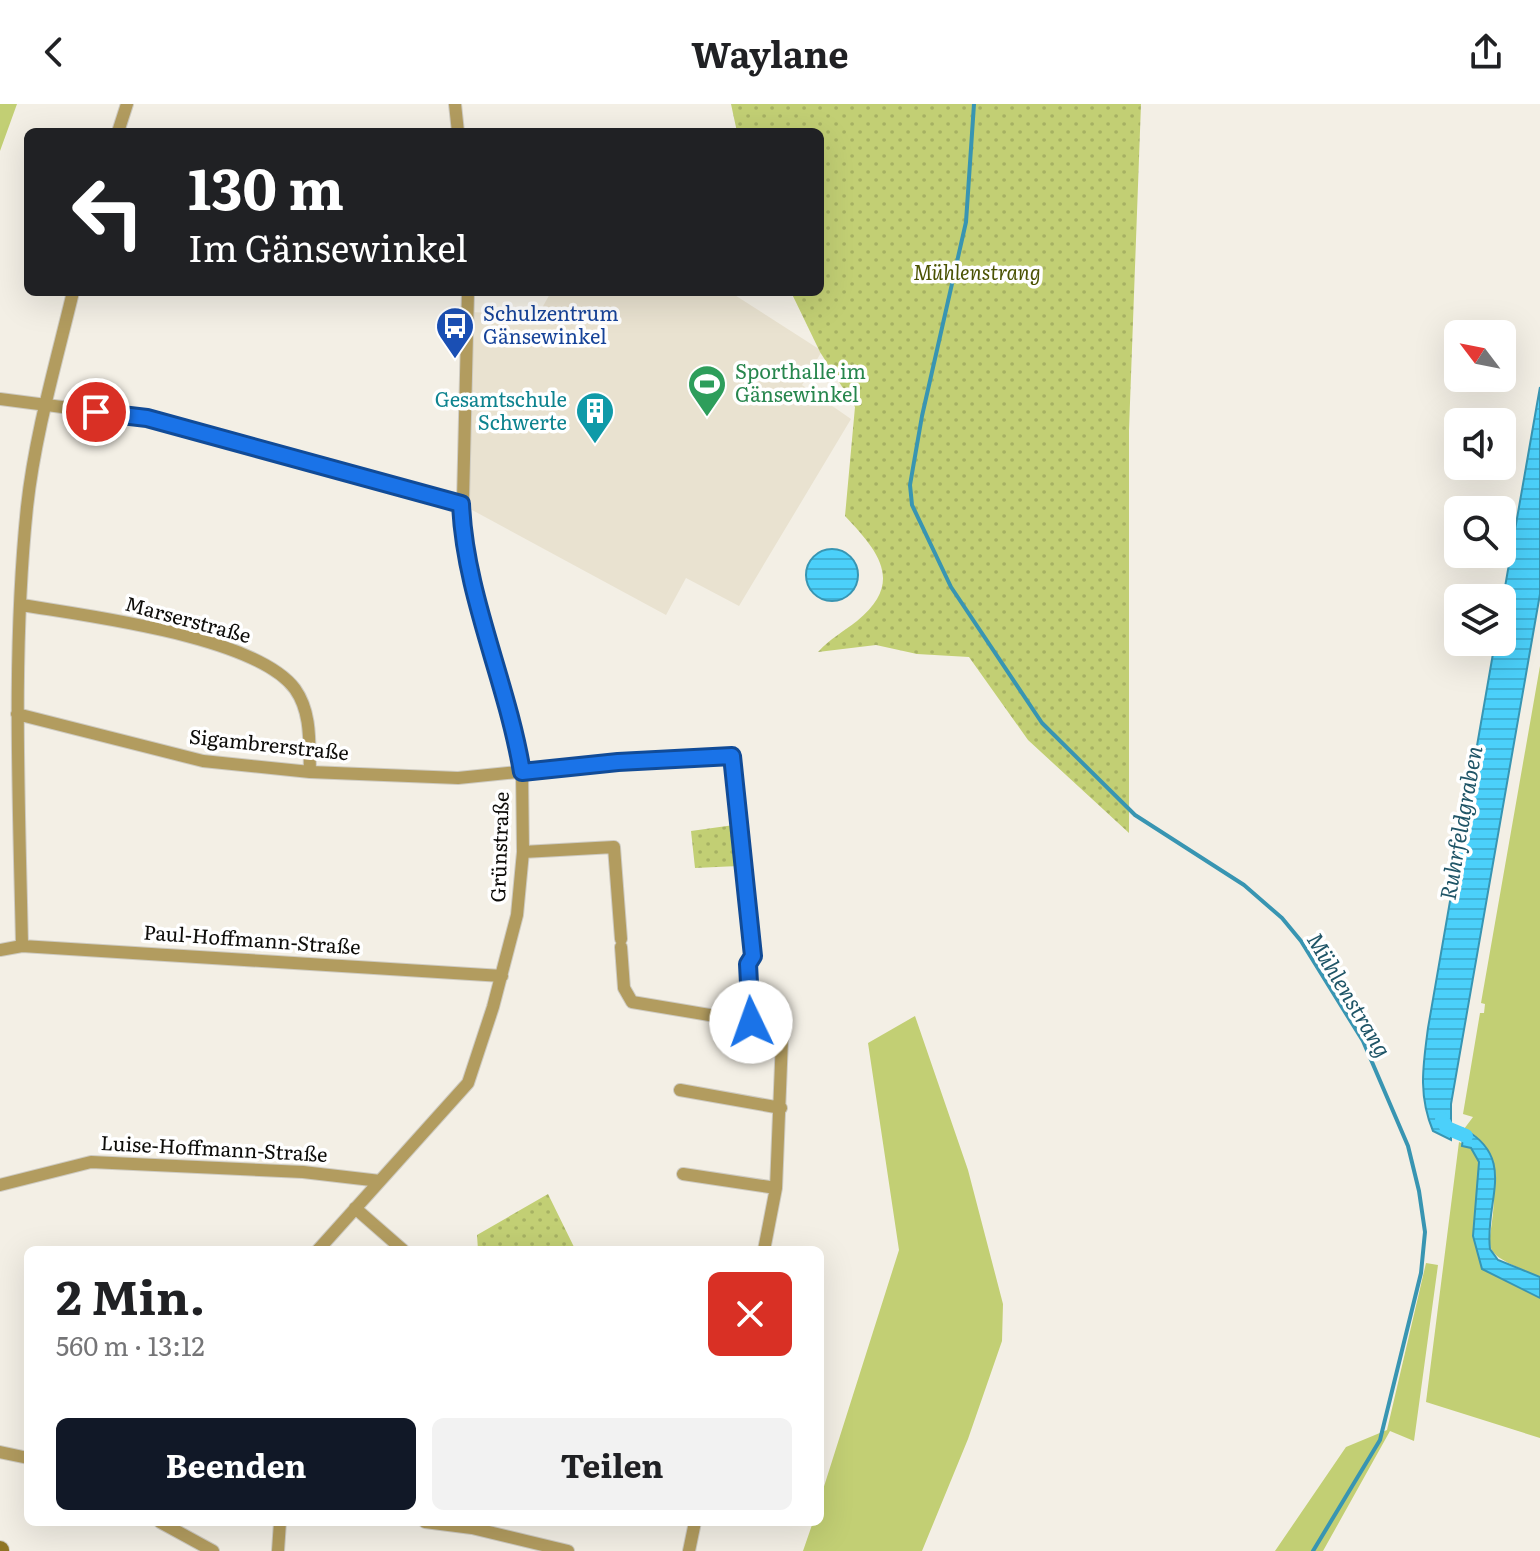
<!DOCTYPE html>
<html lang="de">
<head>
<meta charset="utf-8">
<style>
  :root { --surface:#fff; --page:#f2f2f2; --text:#202124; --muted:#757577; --accent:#111827 }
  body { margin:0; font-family:Literata,serif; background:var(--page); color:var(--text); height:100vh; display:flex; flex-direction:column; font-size:30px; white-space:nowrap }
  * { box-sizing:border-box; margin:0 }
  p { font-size:26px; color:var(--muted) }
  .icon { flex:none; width:44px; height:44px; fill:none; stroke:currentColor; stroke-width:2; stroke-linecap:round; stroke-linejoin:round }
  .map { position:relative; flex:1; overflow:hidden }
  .details { position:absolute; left:24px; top:1142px; width:800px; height:280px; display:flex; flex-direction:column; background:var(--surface); border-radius:12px; box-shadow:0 8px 32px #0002 }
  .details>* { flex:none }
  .hud { position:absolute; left:24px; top:24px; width:800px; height:168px; border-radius:12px; box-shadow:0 8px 32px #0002; background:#202124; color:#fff; overflow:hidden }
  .needle { width:52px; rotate:302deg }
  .buttons { position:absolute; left:1444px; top:216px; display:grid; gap:16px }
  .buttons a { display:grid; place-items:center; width:72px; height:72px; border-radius:12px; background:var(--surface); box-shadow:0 8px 32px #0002; font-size:40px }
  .pin { position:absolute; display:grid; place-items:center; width:68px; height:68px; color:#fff; margin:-34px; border:4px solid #fff; border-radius:50%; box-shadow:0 2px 8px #0007 }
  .me { position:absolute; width:88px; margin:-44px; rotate:357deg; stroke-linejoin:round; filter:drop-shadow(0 0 6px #0008) }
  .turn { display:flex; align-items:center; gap:28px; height:168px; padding:0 32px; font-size:36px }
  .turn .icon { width:104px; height:104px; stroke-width:2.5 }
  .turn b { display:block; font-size:56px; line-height:68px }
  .round { display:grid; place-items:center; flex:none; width:84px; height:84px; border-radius:12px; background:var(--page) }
  .head { display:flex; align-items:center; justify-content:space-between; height:136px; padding:0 32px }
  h1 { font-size:48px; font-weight:700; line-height:60px }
  .button { display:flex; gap:16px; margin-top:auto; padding:16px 32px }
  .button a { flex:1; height:92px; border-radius:12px; background:var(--accent); color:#fff; font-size:32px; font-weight:700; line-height:92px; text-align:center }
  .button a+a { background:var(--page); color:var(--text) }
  header { display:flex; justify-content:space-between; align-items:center; height:104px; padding:0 32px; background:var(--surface); font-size:36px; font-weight:700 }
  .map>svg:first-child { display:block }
  .built { fill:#e9e2d0 }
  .grass { fill:#c2cf74 }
  .park { fill:url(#park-dots) }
  .water { fill:url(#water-rules); stroke:#3895b2; stroke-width:2 }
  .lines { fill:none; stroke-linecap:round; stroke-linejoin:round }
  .stream { stroke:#3895b2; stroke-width:4 }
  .canal { stroke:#4bd0fa; stroke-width:14 }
  .street-casing { stroke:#cecbc2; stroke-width:14 }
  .secondary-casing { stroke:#cecbc2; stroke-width:20 }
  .street { stroke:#b29c5f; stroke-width:12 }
  .secondary { stroke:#8e7423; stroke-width:18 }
  .route-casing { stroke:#114b97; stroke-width:20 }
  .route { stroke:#1a73e8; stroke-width:14 }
  .labels { text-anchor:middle; stroke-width:7; stroke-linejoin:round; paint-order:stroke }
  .park-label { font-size:20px; font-style:italic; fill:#4a5202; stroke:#fff }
  .transit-label { font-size:20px; fill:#164399; stroke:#fff; text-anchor:start }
  .leisure-label { font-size:20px; fill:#27864d; stroke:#fff; text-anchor:start }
  .culture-label { font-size:20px; fill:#0d838f; stroke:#fff; text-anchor:end }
  .street-label { font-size:20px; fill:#0d0c09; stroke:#fff }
  .water-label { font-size:22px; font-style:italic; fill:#1f5567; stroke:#fff }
</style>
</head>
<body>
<header><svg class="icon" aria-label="back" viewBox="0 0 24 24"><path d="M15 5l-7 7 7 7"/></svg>Waylane<svg class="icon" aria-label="share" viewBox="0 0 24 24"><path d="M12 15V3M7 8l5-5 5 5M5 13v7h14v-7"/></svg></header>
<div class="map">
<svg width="1540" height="1447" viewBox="0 0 1540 1447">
  <defs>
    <pattern id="park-dots" width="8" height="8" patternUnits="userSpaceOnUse" patternTransform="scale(2)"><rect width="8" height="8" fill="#c2cf74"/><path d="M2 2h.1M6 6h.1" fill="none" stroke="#a6b163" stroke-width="1.8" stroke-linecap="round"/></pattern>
    <pattern id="water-rules" width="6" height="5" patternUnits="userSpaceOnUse" patternTransform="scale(2)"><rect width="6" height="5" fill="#4bd0fa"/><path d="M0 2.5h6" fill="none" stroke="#40b1d5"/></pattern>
  </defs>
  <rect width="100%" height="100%" fill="#f3efe5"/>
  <path class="built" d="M551,188H730L822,247L802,281L851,315L739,502L686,474L666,511L461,400L469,208L538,211Z"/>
  <path class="grass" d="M0,0H17L0,47Z
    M1540,562V1173C1468,1143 1495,1150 1494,1085C1494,1068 1482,1047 1476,1032L1464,1025L1473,1013L1463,1010L1480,909H1484L1485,900L1481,899Z
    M915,912L968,1066L1003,1200L1002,1237L968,1335L922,1447H803L813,1418H820V1395L899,1146L868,939Z
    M1459,1038L1471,1044L1479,1058L1473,1132L1482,1165L1540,1194V1334L1426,1298Z
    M1426,1159L1438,1161L1414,1337L1390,1327L1323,1447H1275L1346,1343L1387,1326Z"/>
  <path class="park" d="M731,0H1141L1129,326V729L1028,636L969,553L917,550L876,541L818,548C830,535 844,527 857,517C905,478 878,447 845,412L855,303L820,248L791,188H820V28H737Z
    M734,721L738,762L695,764L691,727Z
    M548,1090L574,1143L572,1146H478L477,1131Z"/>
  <path class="water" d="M1540,283V490L1451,1000V1036L1433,1027C1418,991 1423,962 1428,924L1495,538H1502V500Z
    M806 471a26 26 0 1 1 52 0a26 26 0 1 1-52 0Z
    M1464,1025C1518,1055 1484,1098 1490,1145L1498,1156L1540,1173V1194L1482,1165L1473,1132L1479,1058L1471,1044L1462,1042Z"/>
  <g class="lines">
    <path class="stream" d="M974,0L966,118L922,312L910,381L912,401L951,483L1042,619L1135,711L1244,781L1282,814L1301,837L1363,937L1408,1042L1419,1087L1425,1128L1421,1169L1380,1336L1313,1447"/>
    <path class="canal" d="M1442,1015L1447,1024L1466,1032"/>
    <defs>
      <path id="street" d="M455,0L458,28
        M118,28L127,0
        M0,295L147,314L461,400
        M22,501C87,512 256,532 295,585C312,609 309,640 310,668
        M17,610L203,657L310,668L458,674L618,658L732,652L753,852L748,860L751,918
        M523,748L614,743L621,835
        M22,842C19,696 12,548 27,403C35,330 56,259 73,188
        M621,843L624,884L632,898L751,918L766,922L782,935L776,1084L764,1146
        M0,846L22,842L502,872
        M680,986L781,1004
        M683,1070L776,1084
        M0,1081L91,1058L303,1068L380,1077
        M355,1104L403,1146
        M318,1146L468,979L493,903L517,811L523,748L522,668L498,562L469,472L462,438L468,188
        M0,1348L28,1354
        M160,1418L213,1447
        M425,1418L472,1424L568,1447
        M278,1447L280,1418
        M689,1447L695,1418"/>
      <path id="secondary" d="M0,1446V1447"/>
    </defs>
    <use href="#street" class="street-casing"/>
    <use href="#secondary" class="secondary-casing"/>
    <use href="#street" class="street"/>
    <use href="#secondary" class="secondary"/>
  </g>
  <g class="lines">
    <defs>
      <path id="route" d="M96,308L147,314L461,400C465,492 507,577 522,668L618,658L732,652L753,852L748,860L751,918"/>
    </defs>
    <use href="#route" class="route-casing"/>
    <use href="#route" class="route"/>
  </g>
  <defs>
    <symbol id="bus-pin" viewBox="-11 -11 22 30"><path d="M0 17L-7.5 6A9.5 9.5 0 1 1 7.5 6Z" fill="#1a4fb4" stroke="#fff"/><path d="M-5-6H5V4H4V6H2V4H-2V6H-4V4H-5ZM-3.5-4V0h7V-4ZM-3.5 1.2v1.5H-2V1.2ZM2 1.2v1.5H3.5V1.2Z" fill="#fff"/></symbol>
    <symbol id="stadium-pin" viewBox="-11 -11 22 30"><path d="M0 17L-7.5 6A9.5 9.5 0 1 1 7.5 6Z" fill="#2e9e5b" stroke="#fff"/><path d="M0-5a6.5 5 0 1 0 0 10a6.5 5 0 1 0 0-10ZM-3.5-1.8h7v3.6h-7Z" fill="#fff"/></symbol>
    <symbol id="building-pin" viewBox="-11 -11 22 30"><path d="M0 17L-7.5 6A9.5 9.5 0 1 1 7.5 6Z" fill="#0f9aa8" stroke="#fff"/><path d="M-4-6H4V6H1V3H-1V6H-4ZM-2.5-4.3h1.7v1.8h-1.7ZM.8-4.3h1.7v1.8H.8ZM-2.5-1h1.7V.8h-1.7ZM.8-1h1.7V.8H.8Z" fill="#fff"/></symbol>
  </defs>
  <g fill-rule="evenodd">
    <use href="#bus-pin" x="433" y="200" width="44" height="60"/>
    <use href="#stadium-pin" x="685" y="258" width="44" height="60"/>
    <use href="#building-pin" x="573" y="285" width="44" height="60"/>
  </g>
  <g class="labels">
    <g class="park-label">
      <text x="977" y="176">Mühlenstrang</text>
    </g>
    <g class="transit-label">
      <text x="483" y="217">Schulzentrum<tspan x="483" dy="23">Gänsewinkel</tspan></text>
    </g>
    <g class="leisure-label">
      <text x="735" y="275">Sporthalle im<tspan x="735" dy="23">Gänsewinkel</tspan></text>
    </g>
    <g class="culture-label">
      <text x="567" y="303">Gesamtschule<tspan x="567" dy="23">Schwerte</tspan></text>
    </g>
    <g class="street-label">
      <text transform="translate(188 516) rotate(15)" y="7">Marserstraße</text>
      <text transform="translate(269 641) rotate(6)" y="7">Sigambrerstraße</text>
      <text transform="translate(500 743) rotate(-88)" y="7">Grünstraße</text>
      <text transform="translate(252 836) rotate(4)" y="7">Paul-Hoffmann-Straße</text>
      <text transform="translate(214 1045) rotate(3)" y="7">Luise-Hoffmann-Straße</text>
    </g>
    <g class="water-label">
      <text transform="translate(1461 719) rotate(-80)" y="8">Ruhrfeldgraben</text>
      <text transform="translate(1349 891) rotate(59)" y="8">Mühlenstrang</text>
    </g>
  </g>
</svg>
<div class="buttons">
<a><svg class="needle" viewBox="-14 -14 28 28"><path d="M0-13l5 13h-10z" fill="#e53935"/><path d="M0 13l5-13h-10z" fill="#757577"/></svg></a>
<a><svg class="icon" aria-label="sound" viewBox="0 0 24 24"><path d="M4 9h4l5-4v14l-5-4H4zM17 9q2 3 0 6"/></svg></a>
<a><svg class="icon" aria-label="search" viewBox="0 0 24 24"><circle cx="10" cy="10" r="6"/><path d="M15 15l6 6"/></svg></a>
<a><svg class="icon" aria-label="layers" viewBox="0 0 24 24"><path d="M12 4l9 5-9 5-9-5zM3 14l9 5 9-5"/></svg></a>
</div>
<div class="pin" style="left:96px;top:308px;background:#d93025"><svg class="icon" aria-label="arrive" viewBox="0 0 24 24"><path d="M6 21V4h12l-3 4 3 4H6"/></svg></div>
<svg class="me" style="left:751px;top:918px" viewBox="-20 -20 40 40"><circle r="19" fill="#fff"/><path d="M0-13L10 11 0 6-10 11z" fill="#1a73e8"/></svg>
<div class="hud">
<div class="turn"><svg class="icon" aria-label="left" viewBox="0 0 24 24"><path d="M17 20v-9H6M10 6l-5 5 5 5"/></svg><div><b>130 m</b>Im Gänsewinkel</div></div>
</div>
<section class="details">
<div class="head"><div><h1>2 Min.</h1><p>560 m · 13:12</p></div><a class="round" style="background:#d93025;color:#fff"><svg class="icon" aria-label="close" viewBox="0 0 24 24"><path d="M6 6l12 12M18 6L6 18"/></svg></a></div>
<div class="button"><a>Beenden</a><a>Teilen</a></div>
</section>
</div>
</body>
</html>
